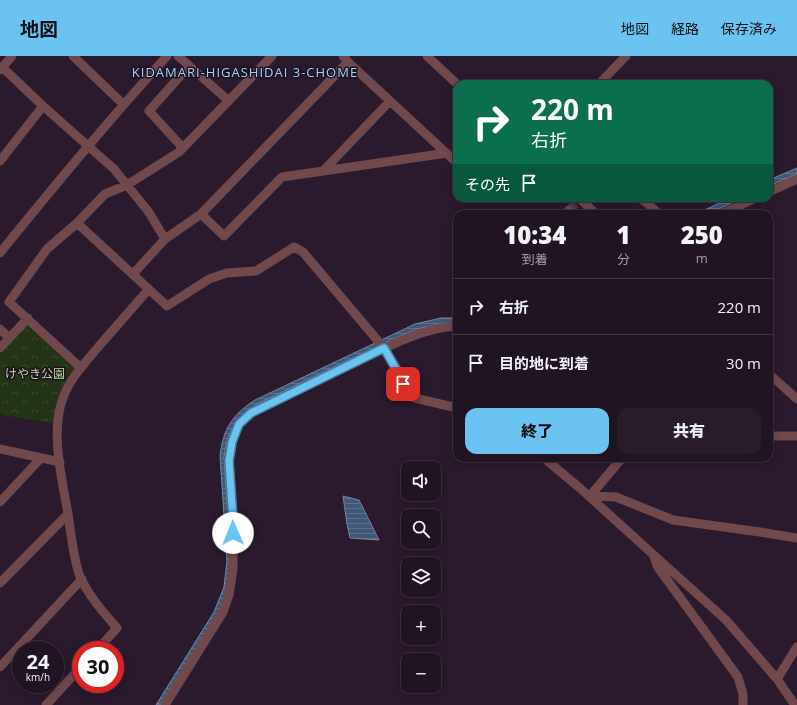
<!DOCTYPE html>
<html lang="ja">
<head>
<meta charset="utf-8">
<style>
  :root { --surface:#201322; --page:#281c2a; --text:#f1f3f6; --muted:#a29ea5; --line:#3d3240; --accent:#6bc3f2 }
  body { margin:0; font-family:"Open Sans","Noto Sans JP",sans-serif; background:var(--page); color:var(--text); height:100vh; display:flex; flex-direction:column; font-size:15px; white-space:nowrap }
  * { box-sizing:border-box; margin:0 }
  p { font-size:13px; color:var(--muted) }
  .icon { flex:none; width:22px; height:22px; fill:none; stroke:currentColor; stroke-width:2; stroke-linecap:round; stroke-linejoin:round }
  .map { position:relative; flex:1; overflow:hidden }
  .side { position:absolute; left:453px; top:154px; width:320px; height:252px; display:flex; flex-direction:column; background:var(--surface); border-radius:12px; box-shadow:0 2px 10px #0003,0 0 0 1px var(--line) }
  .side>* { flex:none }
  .banner { position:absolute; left:453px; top:24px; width:320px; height:122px; border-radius:12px; box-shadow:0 2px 10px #0003,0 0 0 1px var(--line); background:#0b6e4f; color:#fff; overflow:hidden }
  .controls { position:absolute; left:401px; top:405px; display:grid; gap:8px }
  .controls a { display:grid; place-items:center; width:40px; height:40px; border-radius:8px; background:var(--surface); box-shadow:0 2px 10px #0003,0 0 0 1px var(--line); font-size:20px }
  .speed { position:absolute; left:12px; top:585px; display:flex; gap:8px; font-size:20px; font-weight:700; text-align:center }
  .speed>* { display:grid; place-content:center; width:52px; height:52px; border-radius:50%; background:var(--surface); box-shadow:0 2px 10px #0003,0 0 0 1px var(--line); line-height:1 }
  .speed small { font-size:10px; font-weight:400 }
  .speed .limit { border:6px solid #d22; background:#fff; color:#111 }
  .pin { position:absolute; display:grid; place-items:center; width:34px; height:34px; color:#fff; margin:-17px; border-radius:8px; box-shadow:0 2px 6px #0006 }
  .me { position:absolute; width:44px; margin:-22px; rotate:359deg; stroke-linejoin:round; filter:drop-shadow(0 0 3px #0008) }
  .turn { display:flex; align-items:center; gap:14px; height:84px; padding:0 12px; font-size:18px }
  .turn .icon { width:52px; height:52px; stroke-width:2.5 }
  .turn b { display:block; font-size:28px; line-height:34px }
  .then { display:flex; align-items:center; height:38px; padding:0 12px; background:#0003; gap:8px; font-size:15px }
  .eta { display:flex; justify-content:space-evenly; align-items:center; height:68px; text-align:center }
  .eta b { font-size:24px; font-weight:800; line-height:28px }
  .cta { display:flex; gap:8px; margin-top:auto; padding:8px 12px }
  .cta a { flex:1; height:46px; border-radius:12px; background:var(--accent); color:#111; font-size:16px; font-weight:800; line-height:46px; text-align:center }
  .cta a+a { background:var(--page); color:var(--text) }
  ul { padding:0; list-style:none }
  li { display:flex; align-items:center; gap:12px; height:56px; padding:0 12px; border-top:1px solid var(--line) }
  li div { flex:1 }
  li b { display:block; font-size:15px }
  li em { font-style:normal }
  header { display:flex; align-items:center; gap:24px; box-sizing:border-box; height:56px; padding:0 20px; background:var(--accent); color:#111 }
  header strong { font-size:19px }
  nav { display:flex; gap:22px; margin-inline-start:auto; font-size:14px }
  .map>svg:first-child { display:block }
  .park { fill:url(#park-crowns) }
  .water { fill:url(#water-rules); stroke:#77859f }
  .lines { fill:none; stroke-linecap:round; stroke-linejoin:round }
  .minor-tunnel { stroke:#4a394c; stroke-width:9; stroke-dasharray:9 4.5; stroke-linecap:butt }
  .minor { stroke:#71494d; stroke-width:9 }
  .route-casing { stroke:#467f9d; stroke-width:10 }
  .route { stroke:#6bc3f2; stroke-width:7 }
  .labels { text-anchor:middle; stroke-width:3; stroke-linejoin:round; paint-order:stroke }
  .park-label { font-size:12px; fill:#badc9d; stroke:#210f23 }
  .neighbourhood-label { font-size:13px; letter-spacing:1px; fill:#99d7fa; stroke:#210f23 }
</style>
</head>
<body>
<header>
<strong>地図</strong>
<nav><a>地図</a><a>経路</a><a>保存済み</a></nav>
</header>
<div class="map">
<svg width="797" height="649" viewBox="0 0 797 649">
  <defs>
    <pattern id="park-crowns" width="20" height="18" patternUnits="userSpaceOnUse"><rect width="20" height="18" fill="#233315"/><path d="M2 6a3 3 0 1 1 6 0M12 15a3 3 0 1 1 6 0" fill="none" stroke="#39472c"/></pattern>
    <pattern id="water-rules" width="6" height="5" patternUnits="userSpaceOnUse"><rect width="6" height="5" fill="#3f5878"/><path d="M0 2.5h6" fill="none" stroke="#5c708c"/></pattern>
  </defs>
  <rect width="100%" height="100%" fill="#2b192d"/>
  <path class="park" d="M28,262L81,312L71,327L57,368L2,359L0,357V292Z"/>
  <path class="water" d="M797,112V118L769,130V124Z
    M730,142H742L708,158H696Z
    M441,262H457V267H444L417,273L384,287L257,348C236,362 227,375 224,401L231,506L228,533L218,559L161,649H156L214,556L224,531L227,505L220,400C223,373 232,359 255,344L415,268Z
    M343,440L359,444L379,484L350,482L347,468Z"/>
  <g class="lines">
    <path class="minor-tunnel" d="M569,154L582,142"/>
    <path class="minor" d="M73,0L123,48
      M178,0L229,45
      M343,0L348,6L457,107
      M427,0L457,28
      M2,11L43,50L114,113L148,155L165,183
      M0,14L12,0
      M599,28L626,0
      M183,92L149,55L189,10
      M0,105L43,50
      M324,114L390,45
      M769,136L797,123
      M579,142L596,158
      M639,142L647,147L659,158
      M201,158L348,6
      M565,158L569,154
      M721,158L756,142
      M77,167L167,250L209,223L227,217L256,215L294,191L303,196L384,292L397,313L408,339L415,342L457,352
      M0,197C54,130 109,64 167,0
      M133,218L165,183L201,158L224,180L282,121L447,97
      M0,273L9,282
      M0,292L28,262
      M81,312L9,246L47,193L77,167L105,138L127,129L179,96L272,0
      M769,318L797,343
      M769,380H797
      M0,393L60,406
      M544,402L581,433L646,492L726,564L777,623L795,649
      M590,440L616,441L673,464L760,476L797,482
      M590,440L622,402
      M0,446L41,402
      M654,500L657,510L738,621L743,638V649
      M0,527L68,458
      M97,594L117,572C103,556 87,538 79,518C73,499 71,478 68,458C62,423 50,376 63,342C70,322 86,306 99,290C116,271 132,252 149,233
      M0,611L82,523
      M777,623L797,591
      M46,649L81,611
      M165,649L223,556L229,539L233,513V464L229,405L232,386L239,368L251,357C284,340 318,324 352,308C383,293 423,271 457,270"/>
  </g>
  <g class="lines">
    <defs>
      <path id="route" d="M233,477V464L229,405L232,386L239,368L251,357L384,292L396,313L403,328"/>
    </defs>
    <use href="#route" class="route-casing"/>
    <use href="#route" class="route"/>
  </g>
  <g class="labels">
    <g class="park-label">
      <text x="35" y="322">けやき公園</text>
    </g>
    <g class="neighbourhood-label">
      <text x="245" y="21">KIDAMARI-HIGASHIDAI 3-CHOME</text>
    </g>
  </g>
</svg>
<div class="controls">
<a><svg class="icon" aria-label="sound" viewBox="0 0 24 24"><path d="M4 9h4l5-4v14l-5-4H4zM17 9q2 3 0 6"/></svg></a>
<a><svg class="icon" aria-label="search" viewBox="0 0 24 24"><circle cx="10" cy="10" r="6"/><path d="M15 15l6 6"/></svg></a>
<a><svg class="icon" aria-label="layers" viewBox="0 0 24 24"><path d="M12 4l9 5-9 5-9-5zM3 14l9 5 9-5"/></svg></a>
<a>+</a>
<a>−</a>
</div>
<div class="speed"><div>24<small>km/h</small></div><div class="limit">30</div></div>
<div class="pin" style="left:403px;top:328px;background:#d93025"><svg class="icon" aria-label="arrive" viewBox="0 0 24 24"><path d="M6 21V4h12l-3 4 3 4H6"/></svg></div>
<svg class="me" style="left:233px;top:477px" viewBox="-20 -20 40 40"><circle r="19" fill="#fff"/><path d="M0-13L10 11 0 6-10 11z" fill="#6bc3f2"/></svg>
<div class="banner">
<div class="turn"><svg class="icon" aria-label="right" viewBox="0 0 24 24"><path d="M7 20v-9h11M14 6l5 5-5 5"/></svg><div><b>220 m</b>右折</div></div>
<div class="then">その先<svg class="icon" aria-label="arrive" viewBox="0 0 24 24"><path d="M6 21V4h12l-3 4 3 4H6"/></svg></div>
</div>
<section class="side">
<div class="eta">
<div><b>10:34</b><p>到着</p></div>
<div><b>1</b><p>分</p></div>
<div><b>250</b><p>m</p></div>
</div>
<ul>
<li><svg class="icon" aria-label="right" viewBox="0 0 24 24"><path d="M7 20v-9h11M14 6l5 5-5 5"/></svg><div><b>右折</b></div><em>220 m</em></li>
<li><svg class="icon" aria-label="arrive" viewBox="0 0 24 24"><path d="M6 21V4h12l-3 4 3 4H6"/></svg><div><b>目的地に到着</b></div><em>30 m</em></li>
</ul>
<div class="cta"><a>終了</a><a>共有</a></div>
</section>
</div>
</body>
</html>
